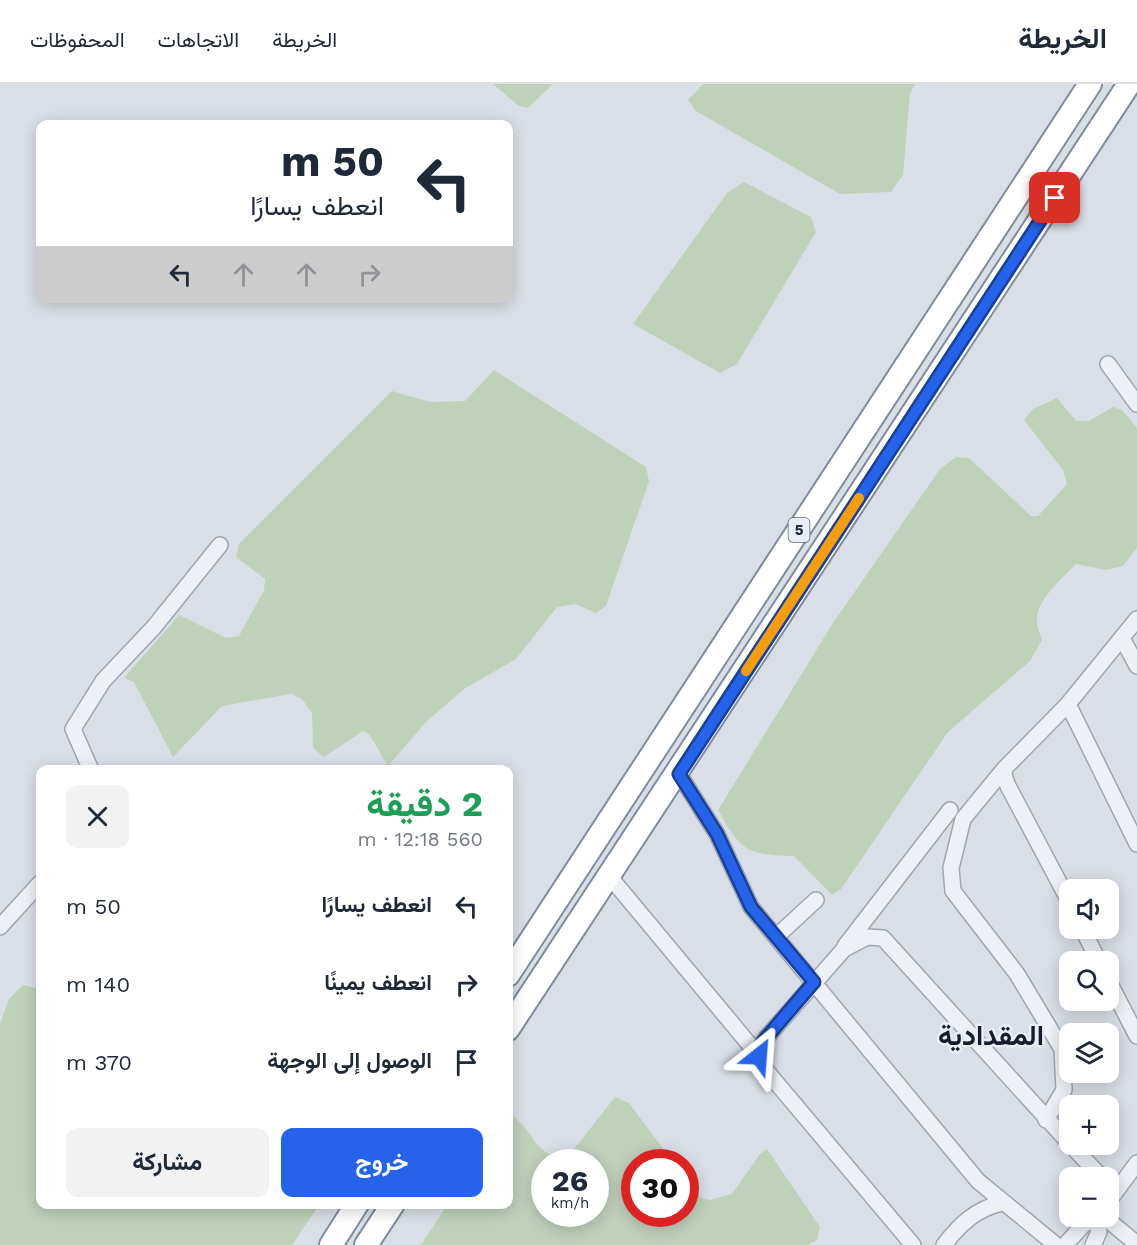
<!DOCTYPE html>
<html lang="ar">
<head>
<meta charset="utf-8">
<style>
  :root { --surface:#fff; --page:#f2f2f3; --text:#1f2937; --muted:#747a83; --line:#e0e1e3; --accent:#2563eb }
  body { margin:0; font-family:"Work Sans",Vazirmatn,sans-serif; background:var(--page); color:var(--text); direction:rtl; height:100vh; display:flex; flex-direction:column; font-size:22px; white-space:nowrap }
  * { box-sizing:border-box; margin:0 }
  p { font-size:20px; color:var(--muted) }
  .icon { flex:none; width:33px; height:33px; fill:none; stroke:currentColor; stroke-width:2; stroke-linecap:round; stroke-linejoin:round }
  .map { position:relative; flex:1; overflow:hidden; direction:ltr }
  .drawer { position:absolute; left:36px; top:681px; width:477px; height:444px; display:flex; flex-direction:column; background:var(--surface); border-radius:12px; box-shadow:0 3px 15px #0003; direction:rtl }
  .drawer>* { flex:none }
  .banner { position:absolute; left:36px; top:36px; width:477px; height:183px; border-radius:12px; box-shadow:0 3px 15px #0003; direction:rtl; background:#fff; color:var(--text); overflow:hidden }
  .controls { position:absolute; left:1059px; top:795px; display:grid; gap:12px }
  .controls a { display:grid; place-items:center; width:60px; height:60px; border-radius:12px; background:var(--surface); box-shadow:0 3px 15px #0003; font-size:30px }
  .speed { position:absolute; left:531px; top:1065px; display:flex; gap:12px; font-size:30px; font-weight:700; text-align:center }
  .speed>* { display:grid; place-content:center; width:78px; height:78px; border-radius:50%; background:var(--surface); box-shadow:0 3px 15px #0003; line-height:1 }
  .speed small { font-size:15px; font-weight:400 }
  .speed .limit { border:9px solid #d22; background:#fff; color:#111 }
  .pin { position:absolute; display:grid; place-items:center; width:51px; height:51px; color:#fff; margin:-26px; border-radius:12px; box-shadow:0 3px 9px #0006 }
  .me { position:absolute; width:66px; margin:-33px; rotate:28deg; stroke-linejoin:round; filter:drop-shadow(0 0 4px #0008) }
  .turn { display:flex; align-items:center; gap:21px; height:126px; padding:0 30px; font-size:27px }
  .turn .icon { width:78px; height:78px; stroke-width:2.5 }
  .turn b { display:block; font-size:42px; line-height:51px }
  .lanes { display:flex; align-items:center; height:57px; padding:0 30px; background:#0003; justify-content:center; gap:30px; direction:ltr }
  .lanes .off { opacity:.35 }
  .round { display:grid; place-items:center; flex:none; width:63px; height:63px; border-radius:12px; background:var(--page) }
  .summary { display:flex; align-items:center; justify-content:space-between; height:102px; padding:0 30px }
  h1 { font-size:36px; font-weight:700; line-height:45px; color:#1e9e55 }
  .primary-button { display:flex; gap:12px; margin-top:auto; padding:12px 30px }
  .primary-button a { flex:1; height:69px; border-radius:12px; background:var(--accent); color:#fff; font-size:24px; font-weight:700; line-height:69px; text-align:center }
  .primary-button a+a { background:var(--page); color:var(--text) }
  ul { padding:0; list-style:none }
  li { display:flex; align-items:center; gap:18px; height:78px; padding:0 30px }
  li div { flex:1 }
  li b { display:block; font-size:22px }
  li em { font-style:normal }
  header { display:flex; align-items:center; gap:36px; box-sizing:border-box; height:84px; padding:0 30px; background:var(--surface); border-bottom:2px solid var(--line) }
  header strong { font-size:28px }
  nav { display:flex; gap:33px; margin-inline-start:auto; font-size:21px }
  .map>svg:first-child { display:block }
  .green { fill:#c0d1ba; fill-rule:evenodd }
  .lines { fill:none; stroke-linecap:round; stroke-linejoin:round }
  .minor-casing { stroke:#9fa6b1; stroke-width:18 }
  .highway-casing { stroke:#808c9e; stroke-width:26 }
  .minor { stroke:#edf0f5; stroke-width:15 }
  .highway { stroke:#fff; stroke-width:22 }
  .route-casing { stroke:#184099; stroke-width:15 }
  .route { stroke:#2563eb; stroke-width:10 }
  .slow { stroke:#f59e0b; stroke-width:10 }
  .labels { text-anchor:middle; stroke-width:5; stroke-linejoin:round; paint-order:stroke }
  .shield { fill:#e9eef4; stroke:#5e6774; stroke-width:1.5 }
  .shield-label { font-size:15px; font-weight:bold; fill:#232d3d }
  .town-label { font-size:28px; font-weight:bold; fill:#161e2e; stroke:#e9eef4 }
</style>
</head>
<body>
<header>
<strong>الخريطة</strong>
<nav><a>الخريطة</a><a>الاتجاهات</a><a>المحفوظات</a></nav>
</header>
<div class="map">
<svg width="1137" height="1161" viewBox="0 0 1137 1161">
  <rect width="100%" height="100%" fill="#dadfe7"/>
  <path class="green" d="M493,0H553L528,24L519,22Z
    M703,0H915L910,10L903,91L891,108L840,110L696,27L688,16Z
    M744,98L811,133L816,148L737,280L720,289L633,240L727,109Z
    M494,286L646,383L649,397L606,522L596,529L575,520L557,523L516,575L464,605L427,637L388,682L369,650L363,647L324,673L313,664L312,629L302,615L291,610L222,622L173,673L134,598L124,594L179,531L226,554L239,552L264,506L265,495L236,473L239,460L392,307L430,318L465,317Z
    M1057,314L1076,337H1089L1113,323L1122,326L1137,344V464L1123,482L1106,486L1076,480C1064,492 1034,519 1037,537C1037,543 1040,550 1042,556L1030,577L948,648L841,805L832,811L794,772C745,770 742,768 718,726L833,539L940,385L956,373L969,374L1031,432H1038L1067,400L1063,386L1024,336L1033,325Z
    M23,901L40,905V1120L319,1121L292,1161H0V940L9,915Z
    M615,1013L629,1019L673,1078H634V1130H686V1095L701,1114L710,1116L732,1110L760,1070L767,1065L820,1143L817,1156L808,1161H421L447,1121L508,1120L509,1030C535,1044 531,1071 566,1075ZM596,1078V1130H544V1078Z"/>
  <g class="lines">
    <defs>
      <path id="minor" d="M1108,280L1137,320
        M1122,554L1137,582
        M1068,620L1137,760
        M1005,684L963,735L951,784L953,807L1017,890L1062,965L1064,1006L1046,1036
        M91,686L73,645L103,597L154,543L220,461
        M679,690L717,750L751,823L978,1097L1056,1161
        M610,793L759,972
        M1070,819L1008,702L1004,691L1005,684L1068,620L1137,535
        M0,843L40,799
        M1082,844L1099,878
        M777,852L816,816
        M845,862L950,726
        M1108,896L1137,952
        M1070,1060L1102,1094
        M1108,1118L1137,1079
        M1103,1132L1137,1160
        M913,1161L764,984C759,971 758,966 766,954L844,865L867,853L883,854L1070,1060
        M944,1161C960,1140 976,1125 1002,1119
        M1065,1161L1086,1138H1096
        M1093,1161L1099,1148L1096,1138L1099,1132"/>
      <path id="highway" d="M508,891L1090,0
        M508,945L1129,0
        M331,1161L357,1120
        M366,1161L393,1120"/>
    </defs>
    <use href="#minor" class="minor-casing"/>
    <use href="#highway" class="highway-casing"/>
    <use href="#minor" class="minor"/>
    <use href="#highway" class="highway"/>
  </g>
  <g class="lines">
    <defs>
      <path id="route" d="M759,972V963L766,954L814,898L751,823L717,750L679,690L1055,114"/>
    </defs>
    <use href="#route" class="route-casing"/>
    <use href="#route" class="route"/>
    <path class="slow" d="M746,587L859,414"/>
  </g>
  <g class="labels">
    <rect class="shield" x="788.5" y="434" width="21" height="24" rx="4.5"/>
    <g class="shield-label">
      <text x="799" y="451">5</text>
    </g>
    <g class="town-label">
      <text x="991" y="961">المقدادیة</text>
    </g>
  </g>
</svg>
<div class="controls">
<a><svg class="icon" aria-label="sound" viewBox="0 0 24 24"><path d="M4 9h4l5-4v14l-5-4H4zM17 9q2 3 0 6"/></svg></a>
<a><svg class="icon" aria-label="search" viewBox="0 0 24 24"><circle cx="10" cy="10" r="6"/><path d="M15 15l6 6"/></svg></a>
<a><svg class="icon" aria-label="layers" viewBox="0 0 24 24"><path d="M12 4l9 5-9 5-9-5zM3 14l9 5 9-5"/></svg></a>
<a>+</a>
<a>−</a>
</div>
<div class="speed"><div>26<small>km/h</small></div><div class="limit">30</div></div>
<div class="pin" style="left:1055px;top:114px;background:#d93025"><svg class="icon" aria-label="arrive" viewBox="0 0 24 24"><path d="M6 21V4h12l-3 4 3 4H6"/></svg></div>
<svg class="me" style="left:759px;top:972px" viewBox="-20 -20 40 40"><path d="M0-17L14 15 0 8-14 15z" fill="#2563eb" stroke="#fff" stroke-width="4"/></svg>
<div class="banner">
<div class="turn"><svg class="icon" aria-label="left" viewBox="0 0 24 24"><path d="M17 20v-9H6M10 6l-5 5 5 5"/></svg><div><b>50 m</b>انعطف يسارًا</div></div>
<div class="lanes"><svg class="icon" aria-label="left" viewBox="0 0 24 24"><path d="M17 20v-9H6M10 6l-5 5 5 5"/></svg><svg class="icon off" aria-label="ahead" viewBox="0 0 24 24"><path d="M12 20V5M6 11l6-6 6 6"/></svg><svg class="icon off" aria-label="ahead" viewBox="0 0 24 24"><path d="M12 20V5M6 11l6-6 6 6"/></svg><svg class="icon off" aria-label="right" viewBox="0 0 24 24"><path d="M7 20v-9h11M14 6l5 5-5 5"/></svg></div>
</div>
<section class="drawer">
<div class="summary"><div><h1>2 دقيقة</h1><p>560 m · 12:18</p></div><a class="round"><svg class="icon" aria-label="close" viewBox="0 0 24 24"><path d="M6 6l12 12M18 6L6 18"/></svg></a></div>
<ul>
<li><svg class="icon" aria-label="left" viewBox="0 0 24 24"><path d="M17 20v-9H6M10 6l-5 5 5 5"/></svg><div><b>انعطف يسارًا</b></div><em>50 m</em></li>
<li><svg class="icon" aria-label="right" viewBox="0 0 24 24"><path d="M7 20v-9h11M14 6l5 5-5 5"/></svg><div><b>انعطف يمينًا</b></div><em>140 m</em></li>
<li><svg class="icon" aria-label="arrive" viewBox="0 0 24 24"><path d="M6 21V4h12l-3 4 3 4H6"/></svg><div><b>الوصول إلى الوجهة</b></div><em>370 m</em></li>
</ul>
<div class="primary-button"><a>خروج</a><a>مشاركة</a></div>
</section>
</div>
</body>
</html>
